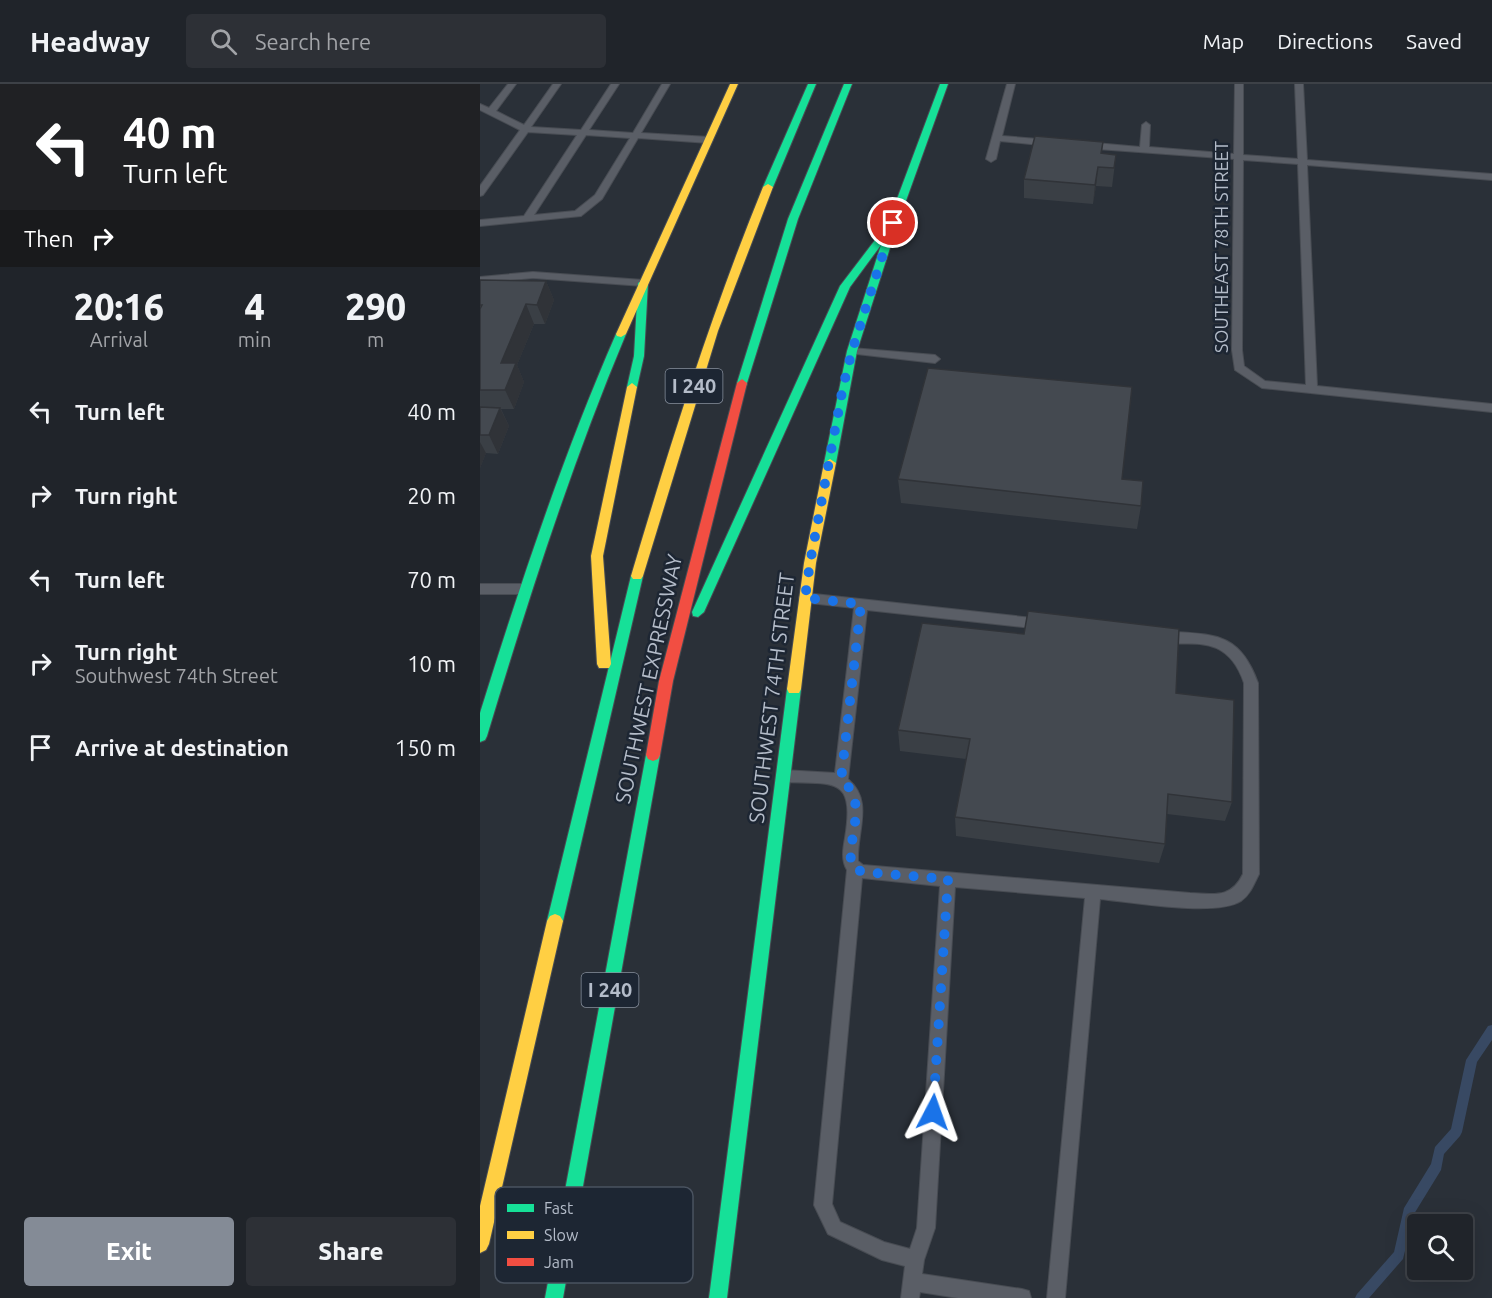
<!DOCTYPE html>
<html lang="en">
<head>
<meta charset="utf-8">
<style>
  :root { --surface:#20242a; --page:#2d3036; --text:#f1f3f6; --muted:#a2a4a8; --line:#3d4147; --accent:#848b96 }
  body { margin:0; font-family:Ubuntu,sans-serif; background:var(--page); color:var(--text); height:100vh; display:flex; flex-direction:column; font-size:22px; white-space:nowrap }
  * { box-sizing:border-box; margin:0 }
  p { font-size:20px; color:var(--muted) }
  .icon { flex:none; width:33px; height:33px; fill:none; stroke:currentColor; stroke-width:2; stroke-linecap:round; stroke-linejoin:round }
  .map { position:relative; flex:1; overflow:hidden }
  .panel { display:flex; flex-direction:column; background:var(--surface); width:480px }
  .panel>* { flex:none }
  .banner { background:#202124; color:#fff; overflow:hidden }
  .fabs { position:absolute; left:927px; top:1130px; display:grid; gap:12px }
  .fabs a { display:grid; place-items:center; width:66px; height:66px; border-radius:6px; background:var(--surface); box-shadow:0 6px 24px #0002,0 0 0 2px var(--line); font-size:30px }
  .pin { position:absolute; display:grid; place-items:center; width:51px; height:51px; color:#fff; margin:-26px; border:3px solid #fff; border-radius:50%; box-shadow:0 2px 6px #0007 }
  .me { position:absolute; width:66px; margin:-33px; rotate:4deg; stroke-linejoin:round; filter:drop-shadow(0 0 4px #0008) }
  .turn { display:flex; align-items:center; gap:21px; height:126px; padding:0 24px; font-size:27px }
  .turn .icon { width:78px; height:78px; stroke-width:2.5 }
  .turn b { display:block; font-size:42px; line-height:51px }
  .then { display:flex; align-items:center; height:57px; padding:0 24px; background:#0003; gap:12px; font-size:22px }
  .eta { display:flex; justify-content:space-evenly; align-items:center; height:102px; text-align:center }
  .eta b { font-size:36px; font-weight:800; line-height:42px }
  .button { display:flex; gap:12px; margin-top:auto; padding:12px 24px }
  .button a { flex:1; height:69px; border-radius:6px; background:var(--accent); color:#fff; font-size:24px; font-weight:800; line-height:69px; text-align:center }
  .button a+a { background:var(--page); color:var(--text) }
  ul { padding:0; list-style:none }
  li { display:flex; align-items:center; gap:18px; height:84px; padding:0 24px }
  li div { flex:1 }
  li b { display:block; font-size:22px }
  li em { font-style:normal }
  header { display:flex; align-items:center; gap:36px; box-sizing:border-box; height:84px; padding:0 30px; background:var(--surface); border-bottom:2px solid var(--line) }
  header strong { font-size:28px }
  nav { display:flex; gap:33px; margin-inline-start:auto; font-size:21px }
  .search { width:420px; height:54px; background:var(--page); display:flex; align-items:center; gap:15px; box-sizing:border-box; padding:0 21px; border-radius:6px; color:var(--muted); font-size:22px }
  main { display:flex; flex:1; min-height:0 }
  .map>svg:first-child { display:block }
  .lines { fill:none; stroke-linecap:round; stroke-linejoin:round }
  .stream { fill:#384963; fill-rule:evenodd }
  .lane-casing { stroke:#484c53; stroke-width:2 }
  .fast-casing { stroke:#484c53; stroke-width:2 }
  .slow-casing { stroke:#484c53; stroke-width:2 }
  .jam-casing { stroke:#484c53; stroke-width:2 }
  .lane { fill:#5a5e66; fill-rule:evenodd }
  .fast { fill:#16e098; fill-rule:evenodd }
  .slow { fill:#ffcf43; fill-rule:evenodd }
  .jam { fill:#f24e42; fill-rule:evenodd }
  .wall { fill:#3a3f45 }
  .shaded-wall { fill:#303338 }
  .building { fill:#444950; stroke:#303338; stroke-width:1.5 }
  .route { stroke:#1a73e8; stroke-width:10; stroke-dasharray:0 18 }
  .labels { text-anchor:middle; stroke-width:5; stroke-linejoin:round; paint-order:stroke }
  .far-street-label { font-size:18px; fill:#b4bcc9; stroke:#1d2633 }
  .shield { fill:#1d2633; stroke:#878f9c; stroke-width:1.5 }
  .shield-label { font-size:20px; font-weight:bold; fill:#b4bcc9 }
  .street-label { font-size:21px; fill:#b4bcc9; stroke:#1d2633 }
  .key { fill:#1d2633; stroke:#4a5360; stroke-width:1.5 }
  .key-label { font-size:16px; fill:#b4bcc9 }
</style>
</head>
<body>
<header>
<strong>Headway</strong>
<div class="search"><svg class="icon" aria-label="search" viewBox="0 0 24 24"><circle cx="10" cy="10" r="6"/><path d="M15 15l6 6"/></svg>Search here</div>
<nav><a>Map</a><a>Directions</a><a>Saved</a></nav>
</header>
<main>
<section class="panel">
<div class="banner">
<div class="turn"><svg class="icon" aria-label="left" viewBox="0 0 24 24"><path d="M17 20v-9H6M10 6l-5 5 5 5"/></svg><div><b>40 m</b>Turn left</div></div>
<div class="then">Then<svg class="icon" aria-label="right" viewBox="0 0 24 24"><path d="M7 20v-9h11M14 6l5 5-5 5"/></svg></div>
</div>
<div class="eta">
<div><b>20:16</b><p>Arrival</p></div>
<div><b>4</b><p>min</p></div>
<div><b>290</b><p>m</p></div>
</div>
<ul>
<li><svg class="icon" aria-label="left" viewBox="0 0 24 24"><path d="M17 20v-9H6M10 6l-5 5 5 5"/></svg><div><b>Turn left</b></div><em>40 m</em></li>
<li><svg class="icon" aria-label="right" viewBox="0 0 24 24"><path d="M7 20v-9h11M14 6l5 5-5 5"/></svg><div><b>Turn right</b></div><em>20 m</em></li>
<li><svg class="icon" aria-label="left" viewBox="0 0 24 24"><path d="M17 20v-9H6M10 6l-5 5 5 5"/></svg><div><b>Turn left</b></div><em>70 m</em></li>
<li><svg class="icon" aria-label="right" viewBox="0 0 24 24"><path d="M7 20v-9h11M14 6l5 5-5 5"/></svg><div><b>Turn right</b><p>Southwest 74th Street</p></div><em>10 m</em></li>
<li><svg class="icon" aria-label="arrive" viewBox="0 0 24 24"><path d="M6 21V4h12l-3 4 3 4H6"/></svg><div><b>Arrive at destination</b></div><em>150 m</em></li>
</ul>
<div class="button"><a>Exit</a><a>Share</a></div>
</section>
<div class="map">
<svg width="1012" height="1214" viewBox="0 0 1012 1214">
  <rect width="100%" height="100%" fill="#2a3038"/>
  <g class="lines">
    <path class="stream" d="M1012,941V956L997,978L982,1048L980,1052L964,1070L961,1086L934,1130L923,1175L889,1214H875L877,1210L914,1168L924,1124L951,1080L955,1063L971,1045L986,976L1008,942Z"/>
    <defs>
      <path id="lane" d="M28,0H36L16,27L44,41L73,0H81L51,43L101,46L131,0H139L109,46L153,49L182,0H190L161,49L229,53L233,56L229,59L158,54L122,115L101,132L0,142V136L44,132L97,51L48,48L3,111L0,112V102L40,46L0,26V20L9,24ZM106,51L150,54L115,111L95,127L54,131Z
        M527,0H535L522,52L570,56L574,59L570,62L520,57L516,75L511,78L506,75Z
        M755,0H763V71L818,75L815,0H823L827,76L1012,90V96L827,81L837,302L1012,320V328L782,304L755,286L752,266L754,75L604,64L600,61L604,58L660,63L662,41L666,38L670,41L669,63L754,70ZM763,76L818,80L826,301L785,297L764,282L762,266Z
        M53,188L163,196L168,199L163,202L53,194L0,199V193Z
        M372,264L455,271L460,275L455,279L368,269V265Z
        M0,500H45L51,505L45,510H0Z
        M325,509L562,535L568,540L562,545L387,526L368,695C393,716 378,745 378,773V777L383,781L710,809C734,810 751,815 763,790L764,599C743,536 690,573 676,552L683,547C732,551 759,546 778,599L779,790C774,800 770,811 761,817C736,833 651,818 620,815L585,1214H567L605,814L475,803L455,1144L444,1176L442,1190L542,1205L549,1207L551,1214H478L440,1208L439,1214H421L425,1182L402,1176L348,1150L334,1121L367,786C361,776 363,765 365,754C375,692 355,700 303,698L298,696L296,692L298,688L303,686L355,689L374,524L321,518L319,514L321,510ZM382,794L460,802L437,1144L430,1165L404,1158L360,1138L352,1120Z"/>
      <path id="fast" d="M328,0H336L293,103L285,105L283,103Z
        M364,0H372L318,135L267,299L266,302H258L257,299L308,135Z
        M460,0H468L418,139L377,267L356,379L350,383L344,379L367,267L401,161L370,203L224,528L218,533L213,532L212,528L360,202L408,139Z
        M163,196L168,199L164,272L157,303L152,307L147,303L154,272L158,199Z
        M141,247L146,250C91,381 48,516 7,652L5,656L0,658V629C40,501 82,374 136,250Z
        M157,487L163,492L83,837L80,842L75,844L70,842L67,837L151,492Z
        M314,599L319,601L321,605L247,1214H229L307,605L309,601Z
        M173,665L178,667L180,671L83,1214H65L166,671L168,667Z"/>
      <path id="slow" d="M250,0H258L146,250L141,253L137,252L136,250Z
        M288,100L293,103L238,247L163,492L161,495H153L151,492C190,361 231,230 283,103Z
        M152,299L157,303L123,472L131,580L129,584H119L117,580L111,472L147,303Z
        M350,375L356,379L336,479L321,605L319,609H309L307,605L324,479L344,379Z
        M75,830L80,832L83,837L9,1160L6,1166L0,1169V1122L67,837L70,832Z"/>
      <path id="jam" d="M262,295L267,299L193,597L180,671L178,675L173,677L168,675L166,671L179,597L257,299Z"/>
    </defs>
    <use href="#lane" class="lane-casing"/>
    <use href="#fast" class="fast-casing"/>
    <use href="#slow" class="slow-casing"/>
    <use href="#jam" class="jam-casing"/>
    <use href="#lane" class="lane"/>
    <use href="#fast" class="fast"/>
    <use href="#slow" class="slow"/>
    <use href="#jam" class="jam"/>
  </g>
  <path class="wall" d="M623,58L622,69L636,71L632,103L616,102L613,120L544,114V95Z
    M0,196L66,197L74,216L65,240H54L37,281L44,298L34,325H21L29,342L18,370L6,369L0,384Z
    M418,395H642L661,422L657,445L421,419Z
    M696,609L752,718L745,737L687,730L685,760L679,779L476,752L475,733L486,675L420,667L418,646Z"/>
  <path class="shaded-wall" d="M618,83L616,102L613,120L615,101Z
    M66,197L74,216L65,240L57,221Z
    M46,220L54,240L37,281L44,298L34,325L25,306L21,279Z
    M20,324L29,342L18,370L9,351Z
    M0,358L6,369L0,384Z"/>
  <path class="building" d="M555,52L623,58L621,69L636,71L634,84L618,83L615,101L544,95Z
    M0,196L66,197L57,221L46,220L21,279H36L25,306H0V225L2,221H0Z
    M448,284L652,303L642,395L663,397L661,422L418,395Z
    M0,323L20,324L9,351H0Z
    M548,527L699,545L696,609L754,616L752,718L688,710L685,760L475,733L490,655L418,646L442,539L544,550Z"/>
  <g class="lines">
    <path class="route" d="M413,139L372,267L363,303L330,479L325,514L381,520L361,696C389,716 368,752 371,779L375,785L383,788L468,795L453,1028"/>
  </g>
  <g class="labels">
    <g class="far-street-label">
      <text transform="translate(742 163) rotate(-90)" y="6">SOUTHEAST 78TH STREET</text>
    </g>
    <g class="shield">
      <rect x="185.5" y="285" width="57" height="34" rx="4.5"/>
      <rect x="101.5" y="889" width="57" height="34" rx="4.5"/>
    </g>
    <g class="shield-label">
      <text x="214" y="309">I 240</text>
      <text x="130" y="913">I 240</text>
    </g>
    <g class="street-label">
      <text transform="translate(169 595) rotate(-78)" y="7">SOUTHWEST EXPRESSWAY</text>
      <text transform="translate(292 614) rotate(-83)" y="7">SOUTHWEST 74TH STREET</text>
    </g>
  </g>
  <rect x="15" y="1103" width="198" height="96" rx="9" class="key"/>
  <rect x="27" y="1120" width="27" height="8" fill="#16e098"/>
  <rect x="27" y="1147" width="27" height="8" fill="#ffcf43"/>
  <rect x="27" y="1174" width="27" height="8" fill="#f24e42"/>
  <g class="key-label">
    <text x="64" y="1130">Fast</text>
    <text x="64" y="1157">Slow</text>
    <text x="64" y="1184">Jam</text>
  </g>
</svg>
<div class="fabs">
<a><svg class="icon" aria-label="search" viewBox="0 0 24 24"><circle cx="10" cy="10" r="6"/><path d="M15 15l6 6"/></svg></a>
</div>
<div class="pin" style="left:413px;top:139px;background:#d93025"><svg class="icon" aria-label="arrive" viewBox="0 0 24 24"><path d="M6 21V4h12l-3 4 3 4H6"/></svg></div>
<svg class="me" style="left:453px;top:1028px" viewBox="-20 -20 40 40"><path d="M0-17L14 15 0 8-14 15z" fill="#1a73e8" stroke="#fff" stroke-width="4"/></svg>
</div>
</main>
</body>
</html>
